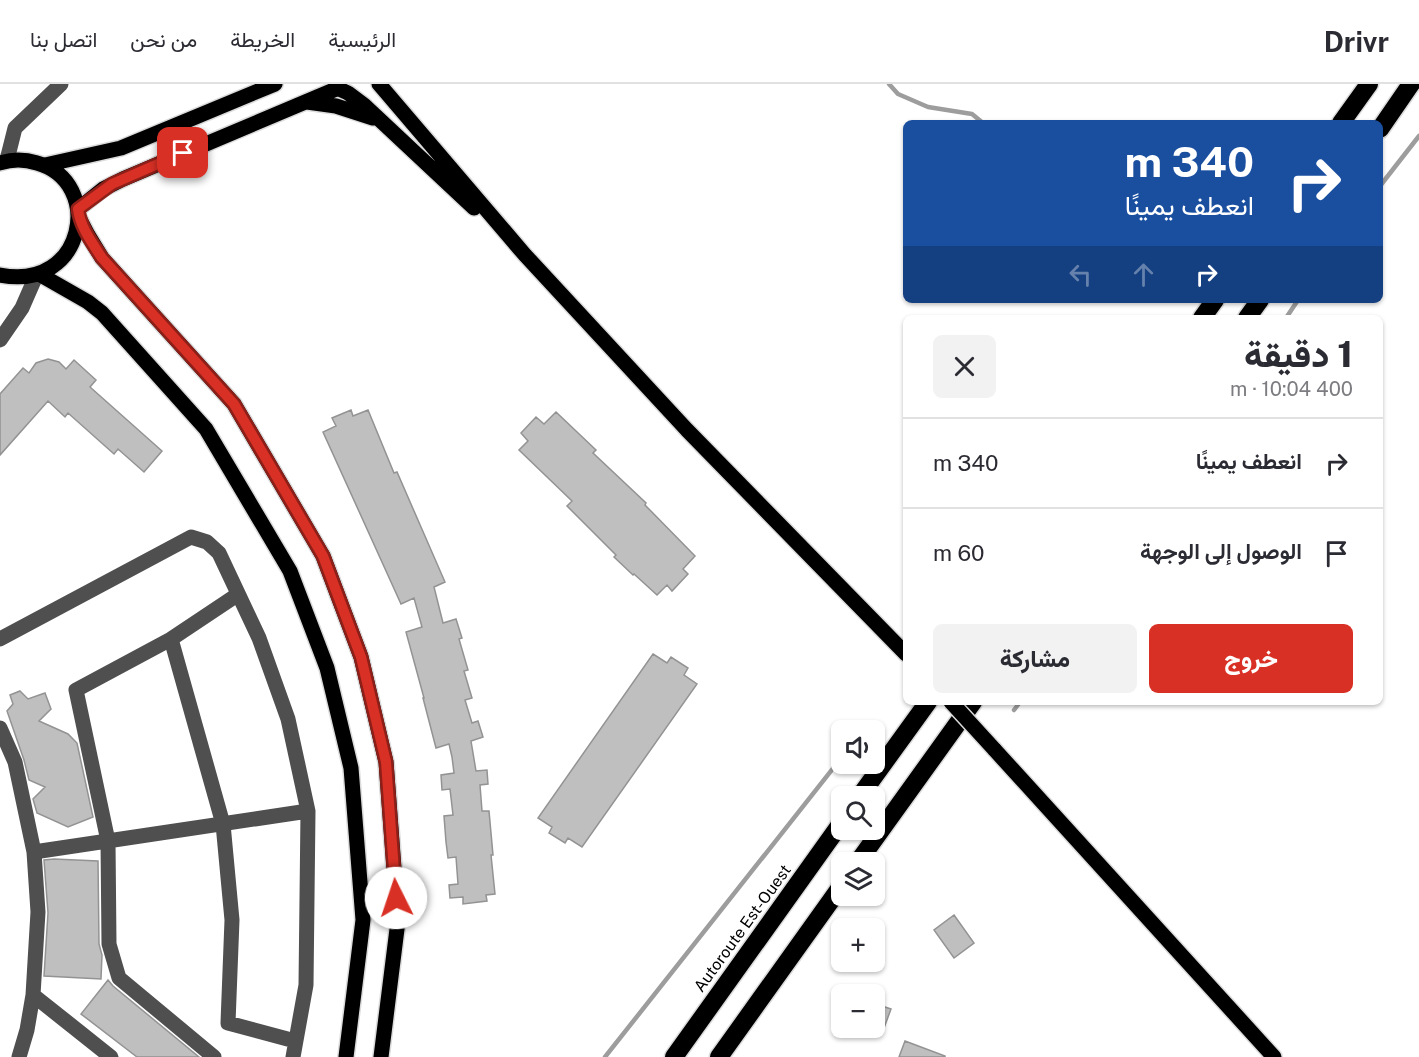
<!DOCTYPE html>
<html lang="ar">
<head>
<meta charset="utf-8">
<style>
  :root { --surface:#fff; --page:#f2f2f3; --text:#2b2b33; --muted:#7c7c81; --line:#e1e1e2; --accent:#d93025 }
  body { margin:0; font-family:"Public Sans",Vazirmatn,sans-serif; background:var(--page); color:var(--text); direction:rtl; height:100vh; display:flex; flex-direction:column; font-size:22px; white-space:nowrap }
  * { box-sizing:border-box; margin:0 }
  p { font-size:20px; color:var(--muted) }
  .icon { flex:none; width:33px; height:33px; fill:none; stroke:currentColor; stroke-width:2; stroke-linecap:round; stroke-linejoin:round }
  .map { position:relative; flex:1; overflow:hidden; direction:ltr }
  .drawer { position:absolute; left:903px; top:231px; width:480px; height:390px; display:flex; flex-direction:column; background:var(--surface); border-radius:9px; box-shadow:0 2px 4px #0004; direction:rtl }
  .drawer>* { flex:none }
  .guide { position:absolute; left:903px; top:36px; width:480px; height:183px; border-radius:9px; box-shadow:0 2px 4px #0004; direction:rtl; background:#1a4fa0; color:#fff; overflow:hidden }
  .controls { position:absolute; left:831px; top:636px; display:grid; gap:12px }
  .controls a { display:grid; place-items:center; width:54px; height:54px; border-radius:9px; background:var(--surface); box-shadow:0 2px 4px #0004; font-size:30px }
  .pin { position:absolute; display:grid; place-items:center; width:51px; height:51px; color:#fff; margin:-26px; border-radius:12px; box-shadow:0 3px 9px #0006 }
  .me { position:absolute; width:66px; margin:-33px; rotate:356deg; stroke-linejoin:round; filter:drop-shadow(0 0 4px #0008) }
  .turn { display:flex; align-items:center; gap:21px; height:126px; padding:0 30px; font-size:27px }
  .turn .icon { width:78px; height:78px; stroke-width:2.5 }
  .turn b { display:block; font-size:42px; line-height:51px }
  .lanes { display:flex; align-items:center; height:57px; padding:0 30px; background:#0003; justify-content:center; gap:30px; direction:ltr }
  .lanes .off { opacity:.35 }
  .round { display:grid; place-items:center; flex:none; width:63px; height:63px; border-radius:9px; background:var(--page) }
  .head { display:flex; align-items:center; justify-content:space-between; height:102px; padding:0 30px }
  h1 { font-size:36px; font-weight:800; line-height:45px }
  .cta { display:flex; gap:12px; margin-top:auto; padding:12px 30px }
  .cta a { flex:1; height:69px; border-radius:9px; background:var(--accent); color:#fff; font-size:24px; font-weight:800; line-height:69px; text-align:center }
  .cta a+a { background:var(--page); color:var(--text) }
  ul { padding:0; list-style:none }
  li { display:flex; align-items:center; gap:18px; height:90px; padding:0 30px; border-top:2px solid var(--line) }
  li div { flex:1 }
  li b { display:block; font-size:22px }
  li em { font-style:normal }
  header { display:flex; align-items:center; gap:36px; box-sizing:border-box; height:84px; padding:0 30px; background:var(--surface); border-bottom:2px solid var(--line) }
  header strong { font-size:28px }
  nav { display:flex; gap:33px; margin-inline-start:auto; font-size:21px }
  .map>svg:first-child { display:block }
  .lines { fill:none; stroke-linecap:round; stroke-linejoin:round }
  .stream { stroke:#9d9d9d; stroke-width:4.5 }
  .building { fill:#bfbfbf; stroke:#939393; stroke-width:1.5 }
  .major-casing { stroke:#dbdbdb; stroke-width:18 }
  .highway-casing { stroke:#dbdbdb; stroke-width:21 }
  .minor { stroke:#4f4f4f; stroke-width:15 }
  .major { stroke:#000; stroke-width:15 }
  .highway { stroke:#000; stroke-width:18 }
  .major-bridge-casing { stroke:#dbdbdb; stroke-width:18; stroke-linecap:butt }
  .major-bridge { stroke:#000; stroke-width:15 }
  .route-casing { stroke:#8d1f18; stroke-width:15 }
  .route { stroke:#d93025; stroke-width:10 }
  .labels { text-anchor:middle; stroke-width:4.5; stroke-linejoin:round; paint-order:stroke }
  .street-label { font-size:16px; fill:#000; stroke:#fff }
</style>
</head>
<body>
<header>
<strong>Drivr</strong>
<nav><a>الرئيسية</a><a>الخريطة</a><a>من نحن</a><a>اتصل بنا</a></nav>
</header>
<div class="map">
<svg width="1419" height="973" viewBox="0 0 1419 973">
  <rect width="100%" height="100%" fill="#fff"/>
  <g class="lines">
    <path class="stream" d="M889,0L898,10L928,23L972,30L983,39
      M1380,102L1419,52
      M1286,234L1298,216
      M1014,626L1020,618
      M605,973L842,673"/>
  </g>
  <path class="building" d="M48,275L59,278L66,285L74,276L96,296L90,303L162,367L144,388L118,365L114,370L68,329L65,333L48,317L0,371V310L23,284L29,289L36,279Z
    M351,326L353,332L368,326L394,389L397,388L445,498L434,503L443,539L456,535L462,554L459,555L468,586L464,587L472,614L465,616L472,639L478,637L483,653L471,657L476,687L487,686L488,700L480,701L482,727H489L493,771H491L495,810L486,811L487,817L463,820V813L450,814L449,801L458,800L456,773L448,774L446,758L444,732L453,731L450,705L442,706L441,691L454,689L452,673L449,660L436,664L423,614H424L406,548L422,543L414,514L401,520L323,348L336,342L332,334Z
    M556,328L596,366L593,369L646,419L645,421L695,472L683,485L688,490L672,507L667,501L657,511L634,490L633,491L614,473L616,471L567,422L572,417L519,366L528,357L521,349L536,333L544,340Z
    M653,570L667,579L671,573L688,584L684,591L697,600L582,763L568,754L565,759L549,749L552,743L538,734Z
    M20,607L28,615L45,609L51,625L39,637L68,650L77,659L93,733L68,743L37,729L33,715L45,703L29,696L24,676L7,627L13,620L10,611Z
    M54,775L98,777L99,860L102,871L101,895L44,892L48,829L44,776Z
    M954,831L974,859L954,874L934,846Z
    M108,896L113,902L199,973H137L81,930Z
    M879,921L891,925L884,944L874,940V933Z
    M905,957L945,972V973H899Z"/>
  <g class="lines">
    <defs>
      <path id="major" d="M379,0L525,171L687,346L906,570
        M339,5L348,9L364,21L474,124
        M307,18L336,22L373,34
        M0,79C12,75 24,75 37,79C105,98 85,208 0,191
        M45,81L121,64L275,0
        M78,125L103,105L123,95L336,5
        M78,132L88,151L102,174L234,320L323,472L361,573L386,678L398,837L381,973
        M39,190L88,218L102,229L206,345L290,487L327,584L351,684L363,836L346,973
        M994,665L1274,973"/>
      <path id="highway" d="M1341,39L1369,0
        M1380,45L1411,0
        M1202,234L1215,216
        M1247,234L1260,216
        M860,712L928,618
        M858,778L973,618
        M674,973L842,738
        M719,973L842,801"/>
    </defs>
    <use href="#major" class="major-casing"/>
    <use href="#highway" class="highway-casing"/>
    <path class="minor" d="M7,76L15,44L61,0
      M0,256L22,224L36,192
      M237,511L171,555L223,740L232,836L228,939L295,957
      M0,555L191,453L207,458L219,469L259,554L288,635L308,727L306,901L293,973
      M171,555L76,606L108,757L109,860L119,894L214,973
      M0,644L15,678L34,768L38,828L33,911L27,946L19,973
      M34,768L308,727
      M33,911L111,973"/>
    <use href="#major" class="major"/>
    <use href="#highway" class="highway"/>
    <defs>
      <path id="major-bridge" d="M951,618L994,665"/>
    </defs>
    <use href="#major-bridge" class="major-bridge-casing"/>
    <use href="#major-bridge" class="major-bridge"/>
  </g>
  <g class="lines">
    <defs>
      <path id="route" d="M183,69L112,100L78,125C80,143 93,160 102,174L234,320L323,472L361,573L386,678L396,814"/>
    </defs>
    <use href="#route" class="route-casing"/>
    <use href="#route" class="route"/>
  </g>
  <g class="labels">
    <g class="street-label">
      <text transform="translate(742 844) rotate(-54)" y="6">Autoroute Est-Ouest</text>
    </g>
  </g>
</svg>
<div class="controls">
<a><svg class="icon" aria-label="sound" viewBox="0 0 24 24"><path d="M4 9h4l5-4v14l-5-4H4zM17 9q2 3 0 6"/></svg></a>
<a><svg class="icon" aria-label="search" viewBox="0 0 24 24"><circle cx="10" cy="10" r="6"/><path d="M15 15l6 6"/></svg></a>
<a><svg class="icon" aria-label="layers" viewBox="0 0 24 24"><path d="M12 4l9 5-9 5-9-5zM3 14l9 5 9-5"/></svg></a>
<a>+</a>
<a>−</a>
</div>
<div class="pin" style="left:183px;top:69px;background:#d93025"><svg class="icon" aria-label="arrive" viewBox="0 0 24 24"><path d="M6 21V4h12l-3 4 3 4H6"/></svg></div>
<svg class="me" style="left:396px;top:814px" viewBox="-20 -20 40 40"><circle r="19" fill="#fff"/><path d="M0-13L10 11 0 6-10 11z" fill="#d93025"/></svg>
<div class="guide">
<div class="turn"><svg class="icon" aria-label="right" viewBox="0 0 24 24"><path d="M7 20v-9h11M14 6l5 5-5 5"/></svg><div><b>340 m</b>انعطف يمينًا</div></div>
<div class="lanes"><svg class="icon off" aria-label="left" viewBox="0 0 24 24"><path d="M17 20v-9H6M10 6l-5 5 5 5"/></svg><svg class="icon off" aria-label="ahead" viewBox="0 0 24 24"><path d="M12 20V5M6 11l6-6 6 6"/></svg><svg class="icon" aria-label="right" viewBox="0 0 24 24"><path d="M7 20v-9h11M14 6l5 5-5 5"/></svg></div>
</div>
<section class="drawer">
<div class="head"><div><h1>1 دقيقة</h1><p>400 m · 10:04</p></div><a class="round"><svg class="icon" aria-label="close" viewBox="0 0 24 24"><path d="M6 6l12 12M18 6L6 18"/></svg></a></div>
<ul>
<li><svg class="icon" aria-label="right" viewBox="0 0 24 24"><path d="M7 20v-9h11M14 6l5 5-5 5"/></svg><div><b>انعطف يمينًا</b></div><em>340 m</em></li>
<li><svg class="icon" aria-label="arrive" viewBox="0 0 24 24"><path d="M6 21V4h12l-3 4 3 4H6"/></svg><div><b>الوصول إلى الوجهة</b></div><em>60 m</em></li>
</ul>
<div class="cta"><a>خروج</a><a>مشاركة</a></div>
</section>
</div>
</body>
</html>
